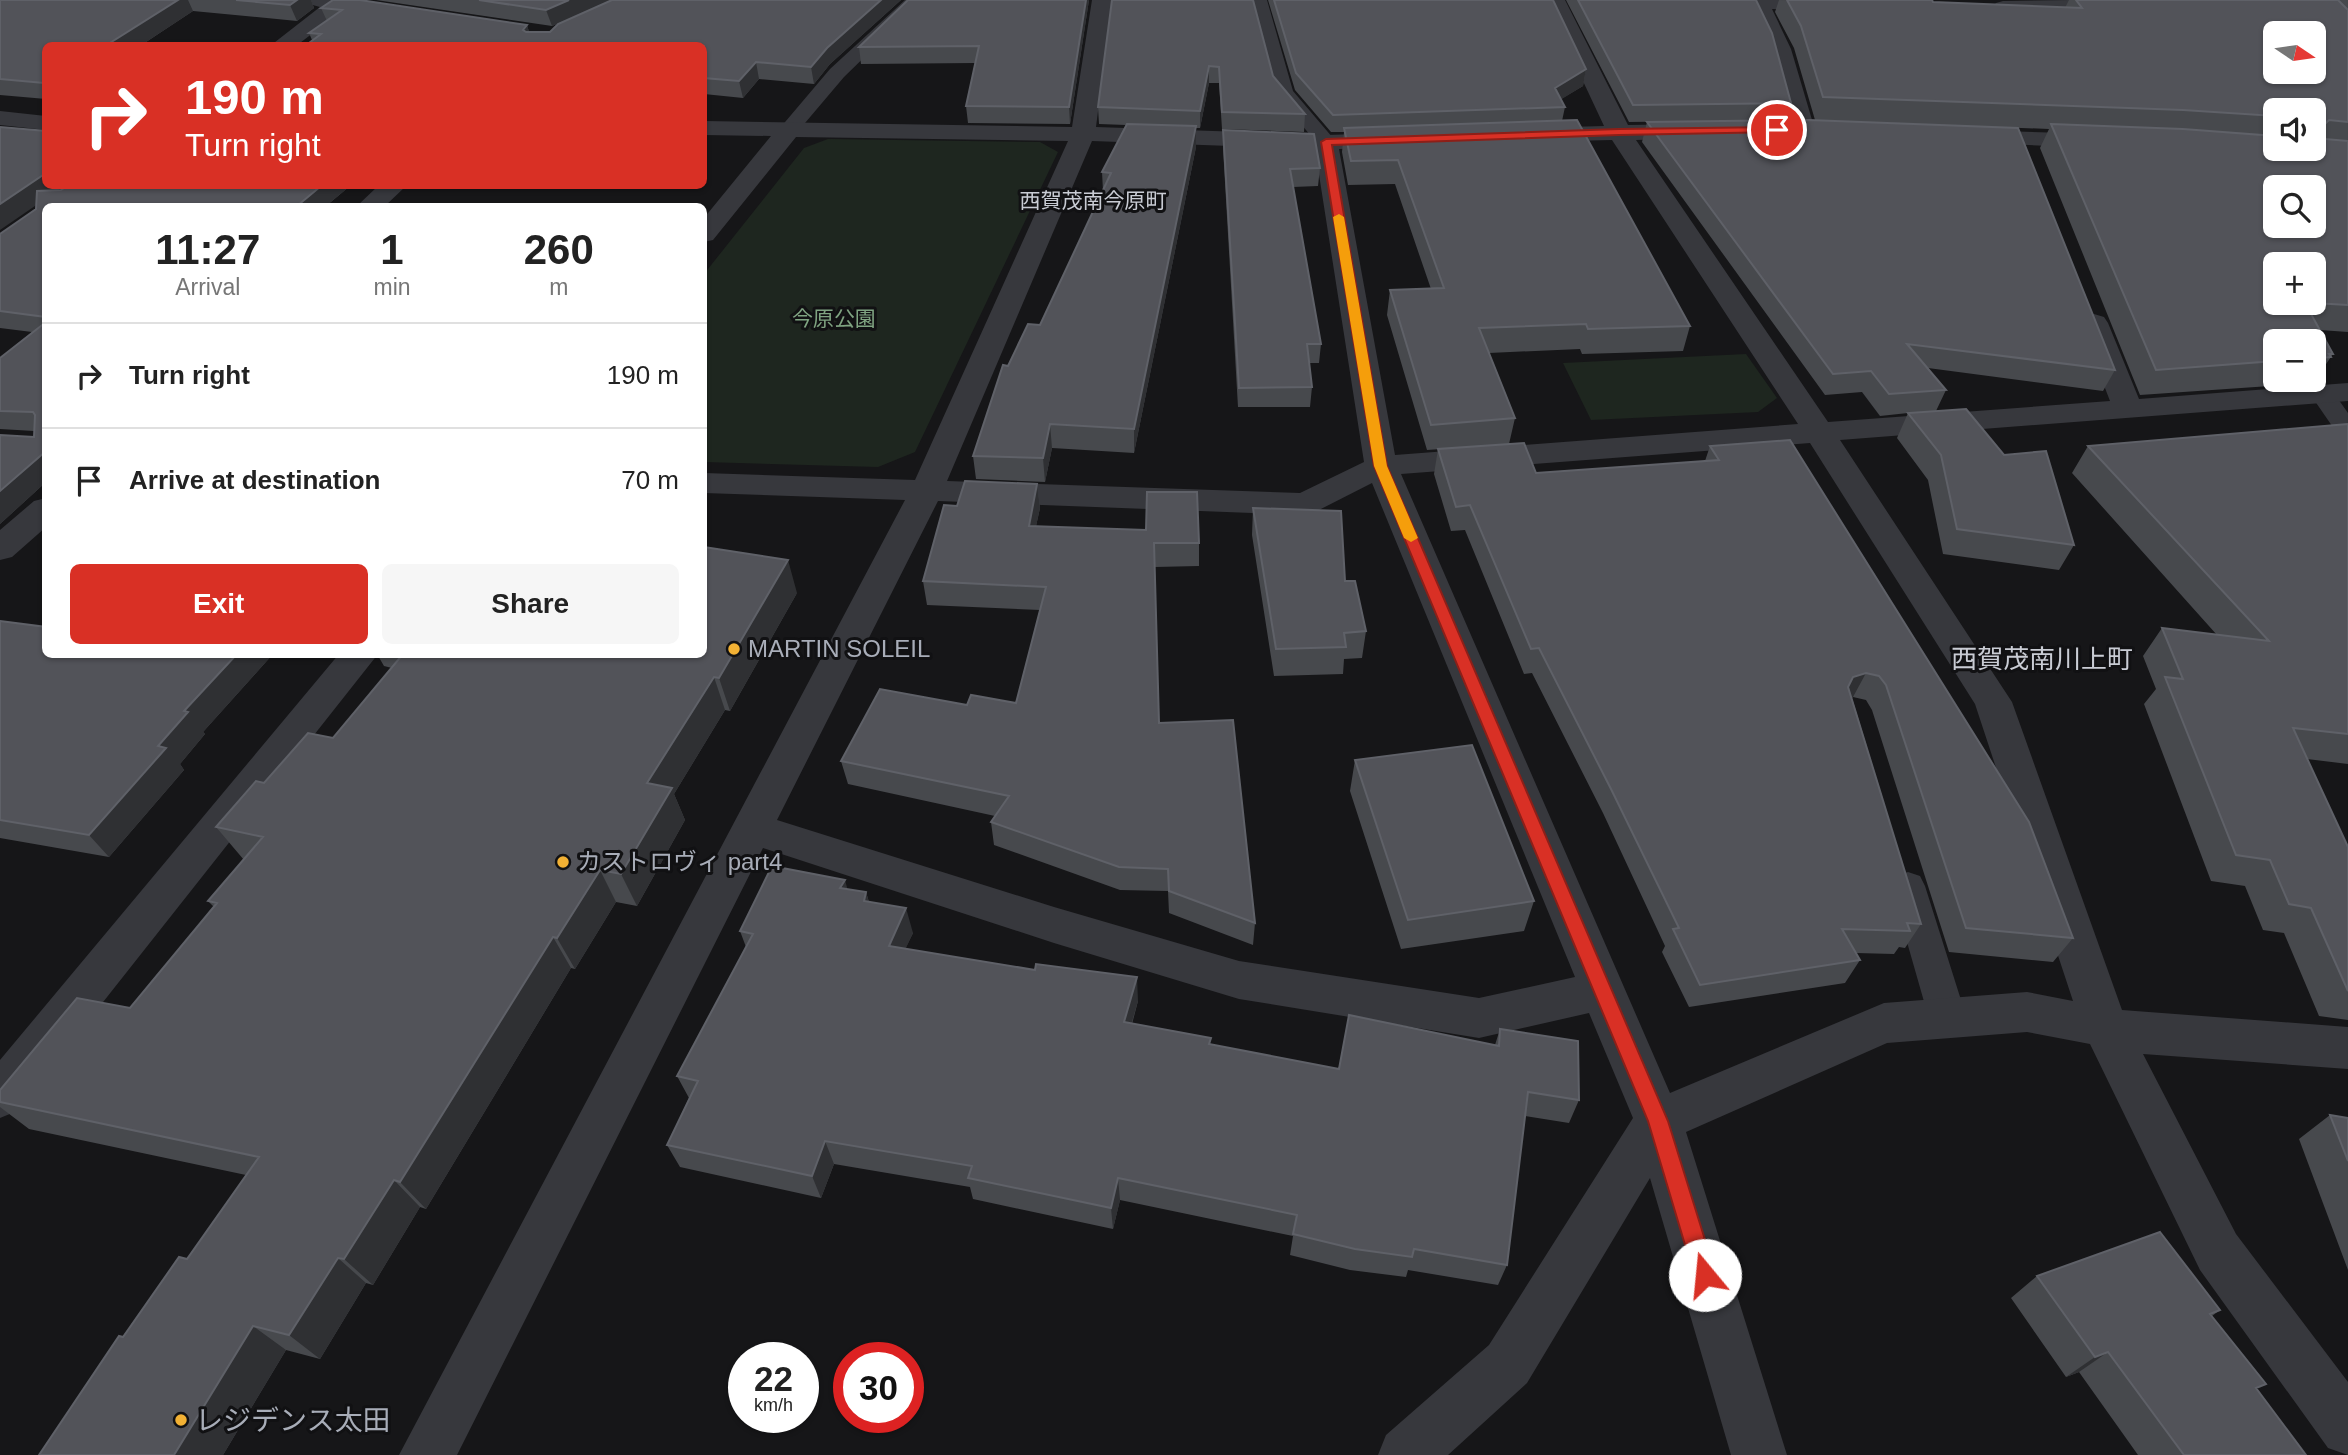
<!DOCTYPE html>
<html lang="en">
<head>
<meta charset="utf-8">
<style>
  :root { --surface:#fff; --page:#f6f6f6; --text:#222; --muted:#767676; --line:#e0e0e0; --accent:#d93025 }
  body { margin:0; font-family:Arial,"Noto Sans JP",sans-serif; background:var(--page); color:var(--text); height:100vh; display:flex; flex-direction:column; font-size:26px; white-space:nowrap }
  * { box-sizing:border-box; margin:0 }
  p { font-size:23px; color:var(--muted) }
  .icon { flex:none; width:38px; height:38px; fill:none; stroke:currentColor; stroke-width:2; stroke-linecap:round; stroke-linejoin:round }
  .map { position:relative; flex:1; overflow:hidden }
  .sheet { position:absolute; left:42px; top:203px; width:665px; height:455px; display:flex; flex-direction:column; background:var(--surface); border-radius:10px; box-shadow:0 2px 5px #0004 }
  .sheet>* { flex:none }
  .top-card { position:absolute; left:42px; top:42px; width:665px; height:147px; border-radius:10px; box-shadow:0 2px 5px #0004; background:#d93025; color:#fff; overflow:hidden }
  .needle { width:46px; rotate:103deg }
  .buttons { position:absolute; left:2263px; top:21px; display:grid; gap:14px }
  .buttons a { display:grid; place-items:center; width:63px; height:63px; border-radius:10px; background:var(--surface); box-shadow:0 2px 5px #0004; font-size:35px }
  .speed { position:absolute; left:728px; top:1342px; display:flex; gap:14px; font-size:35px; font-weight:700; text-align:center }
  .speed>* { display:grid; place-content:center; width:91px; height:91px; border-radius:50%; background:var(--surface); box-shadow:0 2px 5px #0004; line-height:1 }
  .speed small { font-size:18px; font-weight:400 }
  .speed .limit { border:10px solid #d22; background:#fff; color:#111 }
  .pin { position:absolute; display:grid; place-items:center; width:60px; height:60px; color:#fff; margin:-30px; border:4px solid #fff; border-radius:50%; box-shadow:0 2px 7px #0007 }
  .me { position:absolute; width:77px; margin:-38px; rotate:343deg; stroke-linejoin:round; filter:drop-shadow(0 0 5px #0008) }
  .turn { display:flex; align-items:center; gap:24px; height:147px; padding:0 28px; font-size:32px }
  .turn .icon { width:91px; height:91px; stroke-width:2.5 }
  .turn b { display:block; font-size:49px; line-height:60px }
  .eta { display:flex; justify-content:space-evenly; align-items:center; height:119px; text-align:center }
  .eta b { font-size:42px; font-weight:600; line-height:49px }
  .action { display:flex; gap:14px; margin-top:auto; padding:14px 28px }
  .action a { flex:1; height:80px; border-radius:10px; background:var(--accent); color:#fff; font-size:28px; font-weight:600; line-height:80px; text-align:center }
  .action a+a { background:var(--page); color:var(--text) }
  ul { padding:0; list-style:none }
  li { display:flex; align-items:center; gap:21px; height:105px; padding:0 28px; border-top:2px solid var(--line) }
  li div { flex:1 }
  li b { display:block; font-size:26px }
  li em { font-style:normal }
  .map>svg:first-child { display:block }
  .green { fill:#1e261f }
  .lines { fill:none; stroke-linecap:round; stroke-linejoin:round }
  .service { fill:#37383d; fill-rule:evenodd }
  .minor { fill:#37383d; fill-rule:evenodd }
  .wall { fill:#47494d; fill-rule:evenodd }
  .shaded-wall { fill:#2f3033 }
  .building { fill:#525359; stroke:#5f6168; stroke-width:2; fill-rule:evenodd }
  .route { fill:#d93025; stroke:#8d1f18; stroke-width:2 }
  .slow { fill:#f59e0b }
  .poi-dot { fill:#f2b134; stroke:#111113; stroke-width:2.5 }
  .labels { text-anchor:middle; stroke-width:6; stroke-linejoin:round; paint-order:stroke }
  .far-neighbourhood-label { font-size:21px; fill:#c9ccd4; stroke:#111113 }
  .far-park-label { font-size:21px; fill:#7fa381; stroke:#111113 }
  .poi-label { font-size:24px; fill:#a8adb8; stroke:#111113; text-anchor:start }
  .neighbourhood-label { font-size:26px; fill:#c9ccd4; stroke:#111113 }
  .near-poi-label { font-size:28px; fill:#a8adb8; stroke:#111113; text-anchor:start }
</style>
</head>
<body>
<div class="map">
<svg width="2348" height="1455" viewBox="0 0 2348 1455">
  <rect width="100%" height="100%" fill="#161618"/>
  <path class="green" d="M828,139L1040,142L1058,152L915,452L878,467L704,462V274L804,148Z
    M1746,354L1777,398L1758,412L1591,420L1563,363Z"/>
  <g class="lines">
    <path class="service" d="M905,0H923L844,77L794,136H780L777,132L780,128L830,69Z
      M1251,0H1267L1293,91L1333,138L1336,142L1333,146H1319L1275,92Z
      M2322,387L2331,389L2348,413V439L2339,436L2310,394L2313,389Z
      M1908,872L1920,876L1925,886L1967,1019L1961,1031L1948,1035L1935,1031L1929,1019L1891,886L1896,876Z"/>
    <path class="minor" d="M306,0H360L387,5L390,9L387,13L380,15L343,10L296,46H270L320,7L309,4Z
      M1092,0H1112L1096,127L1326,135L1394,133L1403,135L1406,140L1403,145L1394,147L1339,149L1395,455L1798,424L1612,140L1531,142L1523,140L1519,135L1523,130L1531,128L1604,126L1545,0H1565L1628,125L1695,124L1703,126L1707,131L1703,136L1695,138L1636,140L1828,422L2110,401L2080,323L2084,317L2094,314L2104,317L2108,323L2139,399L2348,383V401L1840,440L2012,702L2122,1010L2348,1027V1069L2143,1054L2236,1234L2348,1382V1455L2328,1448L2200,1270L2090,1044L2027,1032L1887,1043L1686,1132L1787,1455H1731L1650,1178L1527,1383L1448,1455H1378L1386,1435L1489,1345L1633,1118L1589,1013L1479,1038L1239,999L1054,943L763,848L457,1455H399L905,500L704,493V473L915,480L1068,141L796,137L713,240L704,242V218L771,136L704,135V121L1072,127ZM1092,141L1315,149L1364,462L1300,493L947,481ZM1810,443L1975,704L2073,1001L2027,992L1884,1003L1670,1093L1401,474ZM1372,483L1575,977L1479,998L1239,961L1054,907L777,820L938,501L1305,515L1317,511Z
      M1749,0H1838L1840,4L1837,8L1830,10L1772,9L1791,49L1815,130L1811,135H1795L1791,130L1769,49Z
      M2070,0H2175L2172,4L2165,6C2120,9 2037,22 1996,11L1993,7L1996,3L2003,1Z
      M0,111L46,116V130L0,125Z
      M1969,130L2097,134L2106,136L2109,141L2106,146L2097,148L1960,142L1957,137L1960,132Z
      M378,186H406L385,206H357Z
      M46,498V527L12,557L0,560V530L34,501Z
      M339,654H378L17,1111L0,1118V1060Z"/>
  </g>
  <path class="wall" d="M0,0H311L314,8L297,21L193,11L140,46H46V99L0,95Z
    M333,0H360L527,25L529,32H550L558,24L612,0H901L830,64L814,84L759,79L743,98L704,94V46H305L312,40L309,33L327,21L321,8Z
    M376,0H611L552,26Z
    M1089,0L1070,124L968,123L966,106L975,63L861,64L859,47Z
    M1112,0L1273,76L1305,114L1304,132L1222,129L1219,83H1209L1200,128H1196V147L1134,453L1052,448L1045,482L976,479L973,456L1008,366L1040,325L1103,191L1102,172L1126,125L1099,124L1098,107Z
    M1268,0H1553L1586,69L1583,86L1561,99L1565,107L1562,121L1690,326L1683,351L1582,354L1580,349L1489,353L1515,418L1509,444L1427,450L1387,315L1390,290L1431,289L1395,184L1348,185L1342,152L1344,132H1331L1295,90Z
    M1566,0H1756L1791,103L1786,120L1629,122Z
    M1779,0L1933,2L2065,8L2069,0H2348V332L2320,330L2333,354L2313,383L2140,395L2040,148L2049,129L1815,120L1794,48L1775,12ZM2275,110H2314V149H2275ZM2314,264V303H2275ZM2275,341H2314V380H2275Z
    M1647,122L2115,370L2103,391L1928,368L1946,390L1936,411L2074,545L2059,570L1943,554L1928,480L1897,438L1908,413L1880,416L1862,392L1825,395L1642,142Z
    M1223,130L1320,168L1318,186L1293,187L1321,344L1319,363H1309L1312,387L1310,407H1238L1223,148Z
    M46,186H64L57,190L350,186L326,206H46V482L0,524V435L34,437V431L0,429V358L32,332L0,328V234L36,209Z
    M2348,424V764L2307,759L2348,847V1020L2319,1016L2284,933L2263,930L2245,886L2211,881L2144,704L2156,689L2143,656L2162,628L2217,635L2072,473L2088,446Z
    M1710,446L2073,938L2053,962L1949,952L1872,710L1866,700L1853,697L1852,698L1921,924L1905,948L1899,947L1894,954L1856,953L1860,960L1845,983L1689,1007L1662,952L1665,946L1603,813L1532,673L1524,674L1465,530L1451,531L1434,474L1438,449L1536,473L1705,461Z
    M1037,484L1040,508L1036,526L1199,543V566L1155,567L1159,723L1255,923L1253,945L1169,913L1168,891L1120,890L994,845L991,822L995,816L848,784L841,761L967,705L1016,703L1040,610L927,605L923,581L957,506Z
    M1253,508L1345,581L1366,631L1362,658L1344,659L1343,674L1274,676L1252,535Z
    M797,593L730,711L725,710L674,794L685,820L637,906L616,902L575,969L571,968L426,1209L420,1207L373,1285L366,1283L320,1359L286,1350L223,1455H39L123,1337L187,1259L246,1175L29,1129L0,1107V1090L130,1008L214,907L208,901L244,860L216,827L264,783L333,738L392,668L384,666L377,654H704Z
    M0,621L46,654H273L203,732L205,734L180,764L184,770L109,857L0,838Z
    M1355,760L1534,901L1524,931L1401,949L1350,791Z
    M847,889L866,892L869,902L913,933L905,949L1138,1001L1132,1024L1211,1038L1210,1044L1339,1069L1495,1045L1500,1029L1579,1100L1569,1123L1525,1116L1507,1265L1498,1285L1408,1270L1406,1277L1350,1270L1290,1255L1293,1236L1120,1200L1113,1229L973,1199L970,1187L834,1164L821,1198L680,1167L667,1145L689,1098L677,1076L746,947L740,931Z
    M2330,1115L2348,1118V1270L2299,1139Z
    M2037,1276L2220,1310L2212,1316L2257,1389L2306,1455H2138L2079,1372L2066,1377L2011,1298Z"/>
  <path class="shaded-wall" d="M178,0H188L193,11L140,46H105Z
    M297,0H311L314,8L297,21L290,5Z
    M569,0H611L552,26L546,10Z
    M881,0H901L830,64L814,84L811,67L827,48Z
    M1086,0H1089L1070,124L1069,107Z
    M527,25L532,41L523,30Z
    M756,62L759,79L743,98L739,81Z
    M1209,66V83L1200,128V111Z
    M1586,69L1583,86L1552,105L1555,88Z
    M1196,126V147L1134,453V429Z
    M46,173V186H64L0,230V204Z
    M321,186H350L326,206H297Z
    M1050,424L1052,448L1045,482L1043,458Z
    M46,451V482L0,524V491Z
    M1037,484L1040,508L1031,549L1029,526Z
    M788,560L797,593L730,711L719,678Z
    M237,654H273L203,732L205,734L180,764L184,770L109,857L89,835L184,711Z
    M1866,673L1853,697L1841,702L1853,677Z
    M714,677L725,710L674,794L685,820L637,906L621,874L647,783Z
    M600,870L616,902L575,969L557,938Z
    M845,880L852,906L840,888Z
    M866,892L873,917L864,901Z
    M906,908L913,933L895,971L889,946Z
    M553,937L571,968L426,1209L400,1182Z
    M1137,977L1138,1001L1125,1046L1124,1022Z
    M825,1141L834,1164L821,1198L812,1176Z
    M1118,1178L1120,1200L1113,1229L1111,1208Z
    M394,1180L420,1207L373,1285L344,1259Z
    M338,1258L366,1283L320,1359L289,1335Z
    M253,1326L286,1350L223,1455H174Z
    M2108,1352L2079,1372L2066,1377L2095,1357Z"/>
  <path class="building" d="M0,0H178L105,46H46V82L44,83L0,79Z
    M236,0H297L290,5Z
    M333,0H360L527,25L523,30L526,32H550L558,24L612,0H881L827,48L811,67L756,62L739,81L704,78V46H305L321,34L309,33L342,10L321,8Z
    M479,0H569L546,10Z
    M908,0H1086L1069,107L966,106L979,46L859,47Z
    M1112,0H1253L1273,76L1305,114L1222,112L1219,67L1209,66L1200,111L1098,107Z
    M1274,0H1553L1586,69L1555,88L1565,107L1333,115L1296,73Z
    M1578,0H1756L1772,33L1791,103L1633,105Z
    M1787,0H1932L1933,2L2082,8L2076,0H2338L2348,10V122L2329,120L2326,123H2314V110H2275V116L2183,110L1823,97L1801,26ZM2275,33H2314V72H2275Z
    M1577,120L1690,326L1588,329L1586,324L1479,328L1515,418L1431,425L1390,290L1444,288L1398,160L1351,161L1344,128Z
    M1809,120L2018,128L2115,370L1907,344L1946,390L1889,394L1871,371L1833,374L1647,122Z
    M1127,124L1196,126L1134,429L1050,424L1043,458L973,456L1003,365L1008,366L1028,324L1040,325L1111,173L1102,172Z
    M2051,124L2183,129L2275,136V149H2314V138L2348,141V305L2314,303V264H2275V303H2305L2333,354H2329L2331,357L2314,359V341H2275V361L2156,370ZM2275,187H2314V226H2275Z
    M0,127L46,131V173L0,204Z
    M1223,130L1314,134L1320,168L1290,169L1321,344H1307L1312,387L1239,388Z
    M67,186H321L297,206H46V317L0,311V234L36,209L37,191L61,190Z
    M46,322V451L0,491V435L34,437L35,415L33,412L0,411V358Z
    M1966,409L2004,455L2046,451L2074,545L1957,529L1941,455L1908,413Z
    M2348,424V734L2293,728L2348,847V991L2311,908L2289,904L2270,860L2236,855L2165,677L2183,679L2162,628L2269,641L2088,446Z
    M1790,440L2029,822L2073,938L1966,928L1886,685L1879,676L1866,673L1853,677L1848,687L1921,924L1907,923L1910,931L1842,929L1860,960L1700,985L1673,929L1679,928L1611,789L1539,648L1531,649L1470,505L1456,507L1438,449L1524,443L1536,473L1719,460L1710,446Z
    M965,481L1037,484L1029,526L1146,530L1147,492H1197L1199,543H1154L1159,723L1233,720L1255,923L1169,891L1168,869L1119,867L991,822L1009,796L841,761L880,689L967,705L971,695L1016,703L1046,587L923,581L944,505L957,506Z
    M1253,508L1341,511L1345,581H1355L1366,631L1344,633L1346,647L1276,649Z
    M704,547L788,560L719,678L714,677L647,783L672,788L621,874L600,870L557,938L553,937L400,1182L394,1180L344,1259L338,1258L289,1335L253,1326L174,1455H39L119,1336L123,1337L179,1257L187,1259L259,1157L0,1102V1090L77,998L130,1008L217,903L208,901L263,837L216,827L256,781L264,783L308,733L333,738L403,654H704Z
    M0,621L46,627V654H237L184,711L188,712L158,746L166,748L89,835L0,820Z
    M1472,745L1534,901L1408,920L1355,760Z
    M772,866L845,880L840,888L866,892L864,901L906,908L889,946L1035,970L1036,964L1137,977L1124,1022L1211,1038L1209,1044L1339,1069L1349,1015L1499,1046L1500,1029L1578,1041L1579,1100L1528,1092L1507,1265L1414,1249L1412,1257L1355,1249L1293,1234L1297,1215L1118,1178L1111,1208L968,1178L972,1166L825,1141L812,1176L667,1145L698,1081L677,1076L753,934L740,931Z
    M2330,1115L2348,1118V1161Z
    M2160,1232L2220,1310L2210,1314L2266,1384L2256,1388L2306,1455H2184L2108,1352L2095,1357L2037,1276Z"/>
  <path class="route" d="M1777,127L1780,128V132L1619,135L1332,145L1387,466L1668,1121L1716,1275L1712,1283L1705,1286L1697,1283L1694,1275L1648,1121L1374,466L1321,142L1326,139L1619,129Z"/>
  <path class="slow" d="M1339,214L1344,217L1387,466L1418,538L1411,542L1404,538L1374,466L1333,217Z"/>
  <g class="poi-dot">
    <circle cx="734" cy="649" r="7"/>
    <circle cx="563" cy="862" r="7"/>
    <circle cx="181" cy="1420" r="7"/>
  </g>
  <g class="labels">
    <g class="far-neighbourhood-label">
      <text x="1093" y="208">西賀茂南今原町</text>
    </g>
    <g class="far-park-label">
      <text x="834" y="326">今原公園</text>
    </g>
    <g class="poi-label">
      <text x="748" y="657">MARTIN SOLEIL</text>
      <text x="577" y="870">カストロヴィ part4</text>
    </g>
    <g class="neighbourhood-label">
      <text x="2042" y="668">西賀茂南川上町</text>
    </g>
    <g class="near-poi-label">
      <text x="195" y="1430">レジデンス太田</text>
    </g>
  </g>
</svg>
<div class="buttons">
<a><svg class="needle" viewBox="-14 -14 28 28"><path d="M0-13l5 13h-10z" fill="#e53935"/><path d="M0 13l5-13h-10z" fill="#767676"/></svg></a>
<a><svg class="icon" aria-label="sound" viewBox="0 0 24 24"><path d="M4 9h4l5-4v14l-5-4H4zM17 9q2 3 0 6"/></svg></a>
<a><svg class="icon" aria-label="search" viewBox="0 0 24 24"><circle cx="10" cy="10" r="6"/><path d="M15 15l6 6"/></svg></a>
<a>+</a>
<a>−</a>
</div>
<div class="speed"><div>22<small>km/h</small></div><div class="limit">30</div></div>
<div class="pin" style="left:1777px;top:130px;background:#d93025"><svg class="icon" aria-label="arrive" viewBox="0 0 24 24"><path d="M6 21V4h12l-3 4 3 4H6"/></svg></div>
<svg class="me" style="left:1705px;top:1275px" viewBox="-20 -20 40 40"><circle r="19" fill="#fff"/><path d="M0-13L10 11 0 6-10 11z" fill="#d93025"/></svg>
<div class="top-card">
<div class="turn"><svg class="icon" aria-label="right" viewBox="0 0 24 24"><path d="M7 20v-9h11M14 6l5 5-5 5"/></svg><div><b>190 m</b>Turn right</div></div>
</div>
<section class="sheet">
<div class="eta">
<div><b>11:27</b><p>Arrival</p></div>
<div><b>1</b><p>min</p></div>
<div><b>260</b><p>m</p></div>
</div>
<ul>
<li><svg class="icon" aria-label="right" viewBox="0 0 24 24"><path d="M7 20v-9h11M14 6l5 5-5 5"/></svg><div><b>Turn right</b></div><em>190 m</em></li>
<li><svg class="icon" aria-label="arrive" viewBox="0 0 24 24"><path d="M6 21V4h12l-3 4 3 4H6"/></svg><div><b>Arrive at destination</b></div><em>70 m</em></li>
</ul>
<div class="action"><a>Exit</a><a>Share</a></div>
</section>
</div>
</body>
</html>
